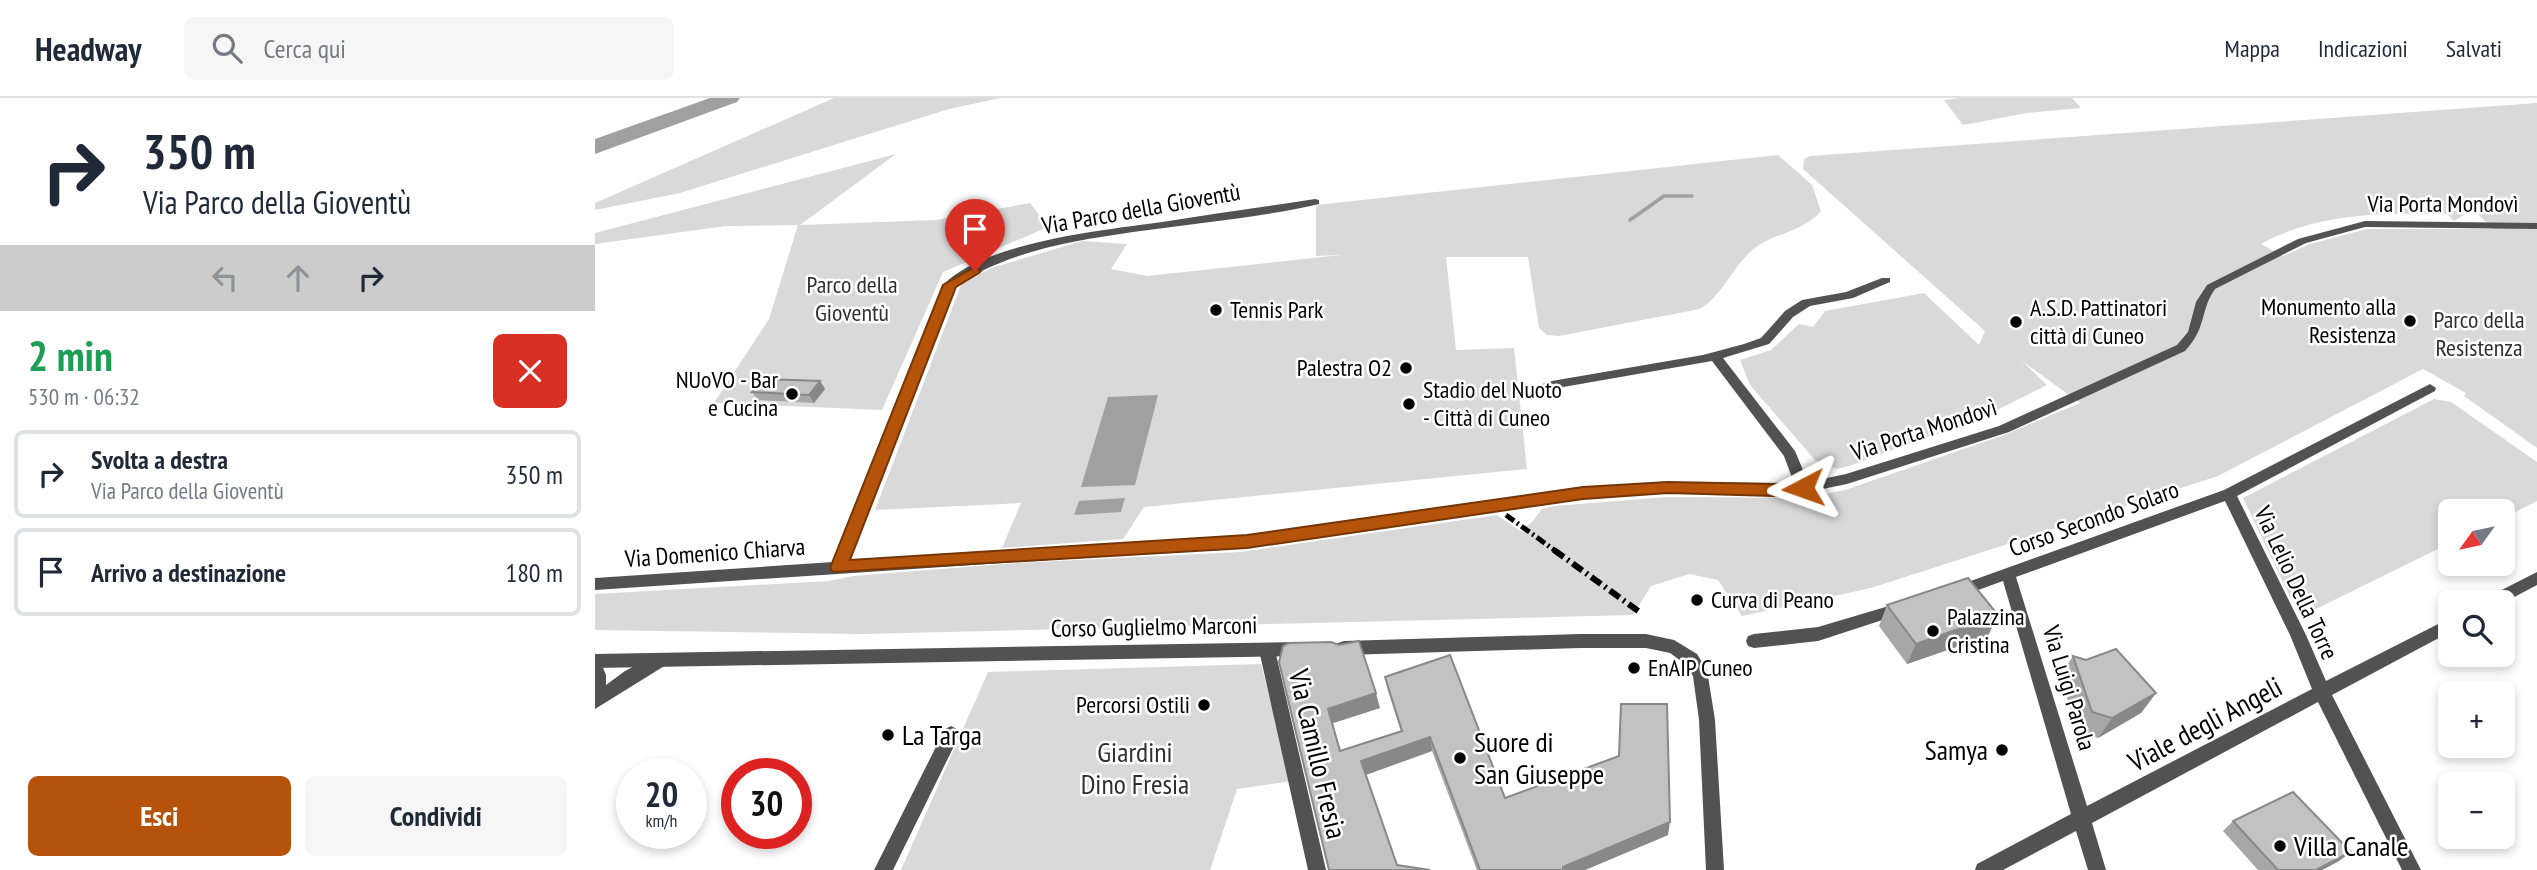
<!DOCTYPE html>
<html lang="it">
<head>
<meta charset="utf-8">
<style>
  :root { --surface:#fff; --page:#f6f6f7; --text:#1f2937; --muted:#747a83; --line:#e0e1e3; --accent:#b45309 }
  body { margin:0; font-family:"PT Sans Narrow",sans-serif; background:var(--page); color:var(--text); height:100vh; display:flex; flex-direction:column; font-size:26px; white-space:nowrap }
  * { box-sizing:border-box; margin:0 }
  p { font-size:23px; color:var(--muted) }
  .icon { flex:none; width:38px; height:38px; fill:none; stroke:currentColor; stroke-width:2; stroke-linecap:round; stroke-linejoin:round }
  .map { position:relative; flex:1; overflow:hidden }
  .sheet { display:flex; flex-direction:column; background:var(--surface); width:595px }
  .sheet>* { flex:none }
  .hud { background:#fff; color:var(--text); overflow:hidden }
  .needle { width:46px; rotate:237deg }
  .buttons { position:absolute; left:1843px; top:401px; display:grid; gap:14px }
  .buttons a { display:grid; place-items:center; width:77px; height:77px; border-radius:10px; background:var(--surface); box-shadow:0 4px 10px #0003; font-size:35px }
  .speed { position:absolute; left:21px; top:660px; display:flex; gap:14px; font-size:35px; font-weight:700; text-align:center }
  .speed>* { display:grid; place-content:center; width:91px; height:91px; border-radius:50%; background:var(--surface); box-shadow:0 4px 10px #0003; line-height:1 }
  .speed small { font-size:18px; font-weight:400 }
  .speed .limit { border:10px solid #d22; background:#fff; color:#111 }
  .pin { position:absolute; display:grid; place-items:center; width:60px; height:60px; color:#fff; margin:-72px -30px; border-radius:50% 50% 50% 0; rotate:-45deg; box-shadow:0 0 7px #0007 }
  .pin .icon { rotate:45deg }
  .me { position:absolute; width:77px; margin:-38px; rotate:266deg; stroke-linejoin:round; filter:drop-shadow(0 0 5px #0008) }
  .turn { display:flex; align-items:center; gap:24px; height:147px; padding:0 28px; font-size:32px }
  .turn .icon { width:91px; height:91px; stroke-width:2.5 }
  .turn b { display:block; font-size:49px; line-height:60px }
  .lanes { display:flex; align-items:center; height:66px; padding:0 28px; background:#0003; justify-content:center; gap:35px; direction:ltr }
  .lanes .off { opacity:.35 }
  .round { display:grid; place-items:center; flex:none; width:74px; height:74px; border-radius:10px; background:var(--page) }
  .headline { display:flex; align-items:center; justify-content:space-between; height:119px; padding:0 28px }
  h1 { font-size:42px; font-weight:800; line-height:52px; color:#1e9e55 }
  .button { display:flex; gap:14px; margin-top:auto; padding:14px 28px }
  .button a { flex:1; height:80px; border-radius:10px; background:var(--accent); color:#fff; font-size:28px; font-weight:800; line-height:80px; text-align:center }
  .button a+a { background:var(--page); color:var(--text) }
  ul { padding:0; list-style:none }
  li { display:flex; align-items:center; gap:21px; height:88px; margin:0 14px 10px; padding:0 14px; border:4px solid var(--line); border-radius:10px }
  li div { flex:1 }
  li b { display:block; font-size:26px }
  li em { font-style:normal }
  header { display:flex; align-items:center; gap:42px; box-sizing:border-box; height:98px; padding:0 35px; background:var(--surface); border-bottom:2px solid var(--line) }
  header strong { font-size:33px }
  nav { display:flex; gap:38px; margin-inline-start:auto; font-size:24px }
  .search { width:490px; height:63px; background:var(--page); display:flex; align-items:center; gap:18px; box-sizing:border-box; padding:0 24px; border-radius:10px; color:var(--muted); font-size:26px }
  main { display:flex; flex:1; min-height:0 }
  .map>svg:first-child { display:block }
  .green { fill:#d9d9d9; fill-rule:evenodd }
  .water { fill:#a0a0a0 }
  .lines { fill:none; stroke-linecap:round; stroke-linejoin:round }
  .stream { stroke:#a0a0a0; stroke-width:3.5 }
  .river { fill:#a0a0a0; fill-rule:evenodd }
  .minor { fill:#525252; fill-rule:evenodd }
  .tertiary { fill:#525252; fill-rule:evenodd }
  .rail-far1 { stroke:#000; stroke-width:5; stroke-dasharray:10 3.5 2 3.5; stroke-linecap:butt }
  .rail { stroke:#000; stroke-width:6; stroke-dasharray:12 4.5 2 4.5; stroke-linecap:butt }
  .wall { fill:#a7a7a7 }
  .shaded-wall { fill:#888 }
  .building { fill:#c2c2c2; stroke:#888; stroke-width:2 }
  .route { fill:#b45309; stroke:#753606; stroke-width:2 }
  .poi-dot { fill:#000; stroke:#fff; stroke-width:2.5 }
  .labels { text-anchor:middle; stroke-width:5; stroke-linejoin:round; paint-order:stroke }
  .street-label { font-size:24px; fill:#000; stroke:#fff }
  .park-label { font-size:24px; fill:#303030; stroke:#fff }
  .poi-label { font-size:24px; fill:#000; stroke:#fff; text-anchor:start }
  .near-street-label { font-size:28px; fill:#000; stroke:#fff }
  .near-poi-label { font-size:28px; fill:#000; stroke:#fff; text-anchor:start }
  .near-park-label { font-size:28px; fill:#303030; stroke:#fff }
</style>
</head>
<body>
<header>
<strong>Headway</strong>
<div class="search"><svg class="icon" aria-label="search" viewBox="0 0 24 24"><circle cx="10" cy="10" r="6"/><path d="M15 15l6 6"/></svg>Cerca qui</div>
<nav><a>Mappa</a><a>Indicazioni</a><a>Salvati</a></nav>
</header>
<main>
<section class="sheet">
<div class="hud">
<div class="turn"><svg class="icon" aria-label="right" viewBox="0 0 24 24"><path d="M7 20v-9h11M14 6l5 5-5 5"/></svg><div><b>350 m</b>Via Parco della Gioventù</div></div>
<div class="lanes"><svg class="icon off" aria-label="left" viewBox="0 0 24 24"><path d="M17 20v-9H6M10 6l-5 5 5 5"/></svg><svg class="icon off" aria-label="ahead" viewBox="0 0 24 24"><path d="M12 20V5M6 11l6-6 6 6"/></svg><svg class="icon" aria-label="right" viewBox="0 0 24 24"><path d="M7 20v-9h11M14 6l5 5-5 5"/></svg></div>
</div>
<div class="headline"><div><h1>2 min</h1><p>530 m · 06:32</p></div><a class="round" style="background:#d93025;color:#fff"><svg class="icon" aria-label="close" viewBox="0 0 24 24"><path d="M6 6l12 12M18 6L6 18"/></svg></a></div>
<ul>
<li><svg class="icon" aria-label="right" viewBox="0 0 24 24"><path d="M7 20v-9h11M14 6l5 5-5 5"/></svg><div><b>Svolta a destra</b><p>Via Parco della Gioventù</p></div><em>350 m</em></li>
<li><svg class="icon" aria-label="arrive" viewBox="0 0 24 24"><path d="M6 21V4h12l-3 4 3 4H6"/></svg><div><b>Arrivo a destinazione</b></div><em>180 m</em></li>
</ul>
<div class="button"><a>Esci</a><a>Condividi</a></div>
</section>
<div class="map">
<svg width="1942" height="772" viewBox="0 0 1942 772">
  <rect width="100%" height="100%" fill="#fff"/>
  <path class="green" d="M239,0H405L354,11L85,95L0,112V105Z
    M1365,0H1477L1486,10L1432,15L1368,27L1349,2Z
    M1942,5V350L1869,298L1871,295L1828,271L1623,378L1276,490L1147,518L1123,482L1094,476L1056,488L1038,517L269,536L0,532V496L234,483L258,478L422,465L645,454L902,417L925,433L937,424L947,411L959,408L1072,399L1209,400L1250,392L1409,337L1485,305L1427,263L1452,287L1390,318L1257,367L1242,371L1220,362L1155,287L1145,262L1176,252L1204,226L1218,229L1230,213L1329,195L1384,247L1390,233L1208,71L1209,61L1215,58ZM1928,97L1867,102L1899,131H1772L1715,146L1688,158L1666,146C1723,114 1789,115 1852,116L1859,123L1869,117L1853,102Z
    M301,56L205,127L341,122L435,105L453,129L348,174L287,312L119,305L174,221L203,127L131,128L0,146V135Z
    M1183,57L1217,87L1226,113C1209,133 1185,134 1164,147C1140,162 1130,196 1105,211L964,238L952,237L944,230L933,159H851L861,252L919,250L932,371L549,409L528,441L407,450L426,405L280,412L366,187L396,170L487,143L532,146L516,171L552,178L746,157L721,158V107Z
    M1839,301L1856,304L1942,364V403L1908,420V413H1855V445L1721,511L1696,501L1648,400Z
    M666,566L697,683L642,691L615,772H306L393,574Z"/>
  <path class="water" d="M563,297L540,387L486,389L513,299Z
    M530,400L526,414L479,417L484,403Z"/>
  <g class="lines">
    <path class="stream" d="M1035,122L1069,98H1097"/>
    <path class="river" d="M115,0H145L142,4L0,56V41Z"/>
    <path class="minor" d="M720,101L724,102V106C663,120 600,125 538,134C476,143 414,153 360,188L254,463L652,437L988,390L1073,384L1199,385L1189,358L1117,263L951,292L945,288L951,284L1108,257L1149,246L1166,240L1190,213L1207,202L1251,194L1287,180H1295V184L1258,200L1215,208L1198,219L1174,246L1128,260L1200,353L1213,384L1251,376L1404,328L1582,247L1593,234L1601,204L1612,187L1703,141L1770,123L1942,125V131L1770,129L1711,145L1620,191C1605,212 1612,230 1590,253L1414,334L1252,386L1208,395L1179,397L1073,394L988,400L652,449L0,492V480L238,464L349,186C391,144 509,132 567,124C618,116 669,109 720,101Z
      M1835,286L1841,290L1840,293L1642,398L1711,537L1731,583L1855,520V534L1737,597L1826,772H1807L1723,604L1497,725L1511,772H1493L1481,733L1408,772H1380L1382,766L1476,716L1408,483L1364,499L1359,497L1356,493L1359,489L1629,392ZM1630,403L1695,537L1717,591L1492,708L1421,479Z
      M1942,474V487L1908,505L1888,504L1891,500Z
      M1304,505L1309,507L1312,511L1309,515L1223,543L1159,550L1153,548L1151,543L1153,538L1159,536L1223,529Z
      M672,545L678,547L680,552L731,772H713L664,552L666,547Z
      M65,555L71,557L73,562L71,567L0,611V563L6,565L11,577V587L30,573Z
      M356,628L362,631L365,636L298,772H279L350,631Z"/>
    <path class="tertiary" d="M985,536H1051L1079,542L1102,556L1112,572L1120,622L1129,772H1111L1104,622L1098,578L1090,566L1075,555L1051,550H985L749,557L743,555L741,550L743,545L749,543Z
      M705,544L711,546L713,551L711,556L705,558L0,570V556Z"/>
    <path class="rail-far1" d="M911,417L962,454"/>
    <path class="rail" d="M959,452L1046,515"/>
  </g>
  <path class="wall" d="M225,283L230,291L219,305L163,302L157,294Z
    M1292,507L1393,538L1312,566L1284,528Z
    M1478,558L1561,595L1546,615L1503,640L1483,634L1465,578Z
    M684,564L785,610L738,625L745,653L806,633L793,593L790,579L910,700L1024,658L1026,606L1073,737L990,772H882L837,653L771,677L734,772Z
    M1638,723L1744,763L1727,772H1663L1628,733Z"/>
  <path class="shaded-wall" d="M225,283L230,291L219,305L214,297Z
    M1403,517L1393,538L1312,566L1321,546Z
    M781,595L785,610L738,625L733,611Z
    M1561,595L1546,615L1503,640L1517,620Z
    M835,639L837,653L770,677L766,663Z
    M1075,724L1073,737L990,772H968V769Z
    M1756,754L1744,763L1727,772H1721Z"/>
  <path class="building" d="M169,281L225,283L214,297L157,294Z
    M1373,480L1403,517L1321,546L1292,507Z
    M764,543L781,595L733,611L745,653L807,633L790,579L855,557L910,700L1024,658L1026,606H1072L1075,724L968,769V772H885L835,639L766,663L802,767L835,772H734L684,564L688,548L694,545L736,544L744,547Z
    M1521,551L1561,595L1517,620L1497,614L1478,558L1491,562Z
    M1698,694L1756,754L1721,772H1683L1638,723Z"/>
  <path class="route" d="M380,169L386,173L384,175L361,189L255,462L652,437L988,389L1073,384L1179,386L1208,384L1216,390L1208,396L1179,398L1073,395L988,401L652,450L238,474L235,470L348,187Z"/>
  <g class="poi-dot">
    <circle cx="621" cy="212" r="7"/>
    <circle cx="1815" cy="223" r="7"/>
    <circle cx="1421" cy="224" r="7"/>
    <circle cx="811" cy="270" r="7"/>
    <circle cx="197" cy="296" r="7"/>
    <circle cx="814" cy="306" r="7"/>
    <circle cx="1102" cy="502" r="7"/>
    <circle cx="1338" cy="533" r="7"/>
    <circle cx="1039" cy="570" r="7"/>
    <circle cx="609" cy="607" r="7"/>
    <circle cx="293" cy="637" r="7"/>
    <circle cx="1407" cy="652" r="7"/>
    <circle cx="865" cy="660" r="7"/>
    <circle cx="1685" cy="748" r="7"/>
  </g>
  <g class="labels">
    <g class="street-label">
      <text x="1848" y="114">Via Porta Mondovì</text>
      <text transform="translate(546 111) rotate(-10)" y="8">Via Parco della Gioventù</text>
      <text transform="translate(1329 332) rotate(-18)" y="8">Via Porta Mondovì</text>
      <text transform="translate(1499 421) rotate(-20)" y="8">Corso Secondo Solaro</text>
      <text transform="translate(120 455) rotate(-4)" y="8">Via Domenico Chiarva</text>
      <text transform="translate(1701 485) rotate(65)" y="8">Via Lelio Della Torre</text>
      <text transform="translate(559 529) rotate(-1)" y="8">Corso Guglielmo Marconi</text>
      <text transform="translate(1474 590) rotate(73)" y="8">Via Luigi Parola</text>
    </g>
    <g class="park-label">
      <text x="257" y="195">Parco della<tspan x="257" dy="28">Gioventù</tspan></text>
      <text x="1884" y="230">Parco della<tspan x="1884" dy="28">Resistenza</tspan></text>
    </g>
    <g class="poi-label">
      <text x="1801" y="217" text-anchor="end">Monumento alla<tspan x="1801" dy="28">Resistenza</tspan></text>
      <text x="1435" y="218">A.S.D. Pattinatori<tspan x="1435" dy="28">città di Cuneo</tspan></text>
      <text x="635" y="220">Tennis Park</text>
      <text x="797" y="278" text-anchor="end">Palestra O2</text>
      <text x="183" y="290" text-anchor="end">NUoVO - Bar<tspan x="183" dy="28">e Cucina</tspan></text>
      <text x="828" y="300">Stadio del Nuoto<tspan x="828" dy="28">- Città di Cuneo</tspan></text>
      <text x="1116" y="510">Curva di Peano</text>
      <text x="1352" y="527">Palazzina<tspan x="1352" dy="28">Cristina</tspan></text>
      <text x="1053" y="578">EnAIP Cuneo</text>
      <text x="595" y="615" text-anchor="end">Percorsi Ostili</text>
    </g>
    <g class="near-street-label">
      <text transform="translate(1610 626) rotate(-28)" y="10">Viale degli Angeli</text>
      <text transform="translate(723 656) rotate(77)" y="10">Via Camillo Fresia</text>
    </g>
    <g class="near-poi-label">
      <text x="307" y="647">La Targa</text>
      <text x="879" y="654">Suore di<tspan x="879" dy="32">San Giuseppe</tspan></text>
      <text x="1393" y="662" text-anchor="end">Samya</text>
      <text x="1699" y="758">Villa Canale</text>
    </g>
    <g class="near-park-label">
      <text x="540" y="664">Giardini<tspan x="540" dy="32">Dino Fresia</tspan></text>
    </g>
  </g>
</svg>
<div class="buttons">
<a><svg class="needle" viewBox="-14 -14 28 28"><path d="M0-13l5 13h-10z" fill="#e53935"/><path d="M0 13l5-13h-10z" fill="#747a83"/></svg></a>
<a><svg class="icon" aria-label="search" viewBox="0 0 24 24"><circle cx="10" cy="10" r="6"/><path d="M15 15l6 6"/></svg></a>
<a>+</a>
<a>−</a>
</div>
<div class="speed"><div>20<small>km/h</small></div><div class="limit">30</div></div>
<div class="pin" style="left:380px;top:173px;background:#d93025"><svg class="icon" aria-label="arrive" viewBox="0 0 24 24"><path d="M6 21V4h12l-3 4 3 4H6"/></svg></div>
<svg class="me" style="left:1208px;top:390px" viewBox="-20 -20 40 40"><path d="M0-17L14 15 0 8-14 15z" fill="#b45309" stroke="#fff" stroke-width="4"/></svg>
</div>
</main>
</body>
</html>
